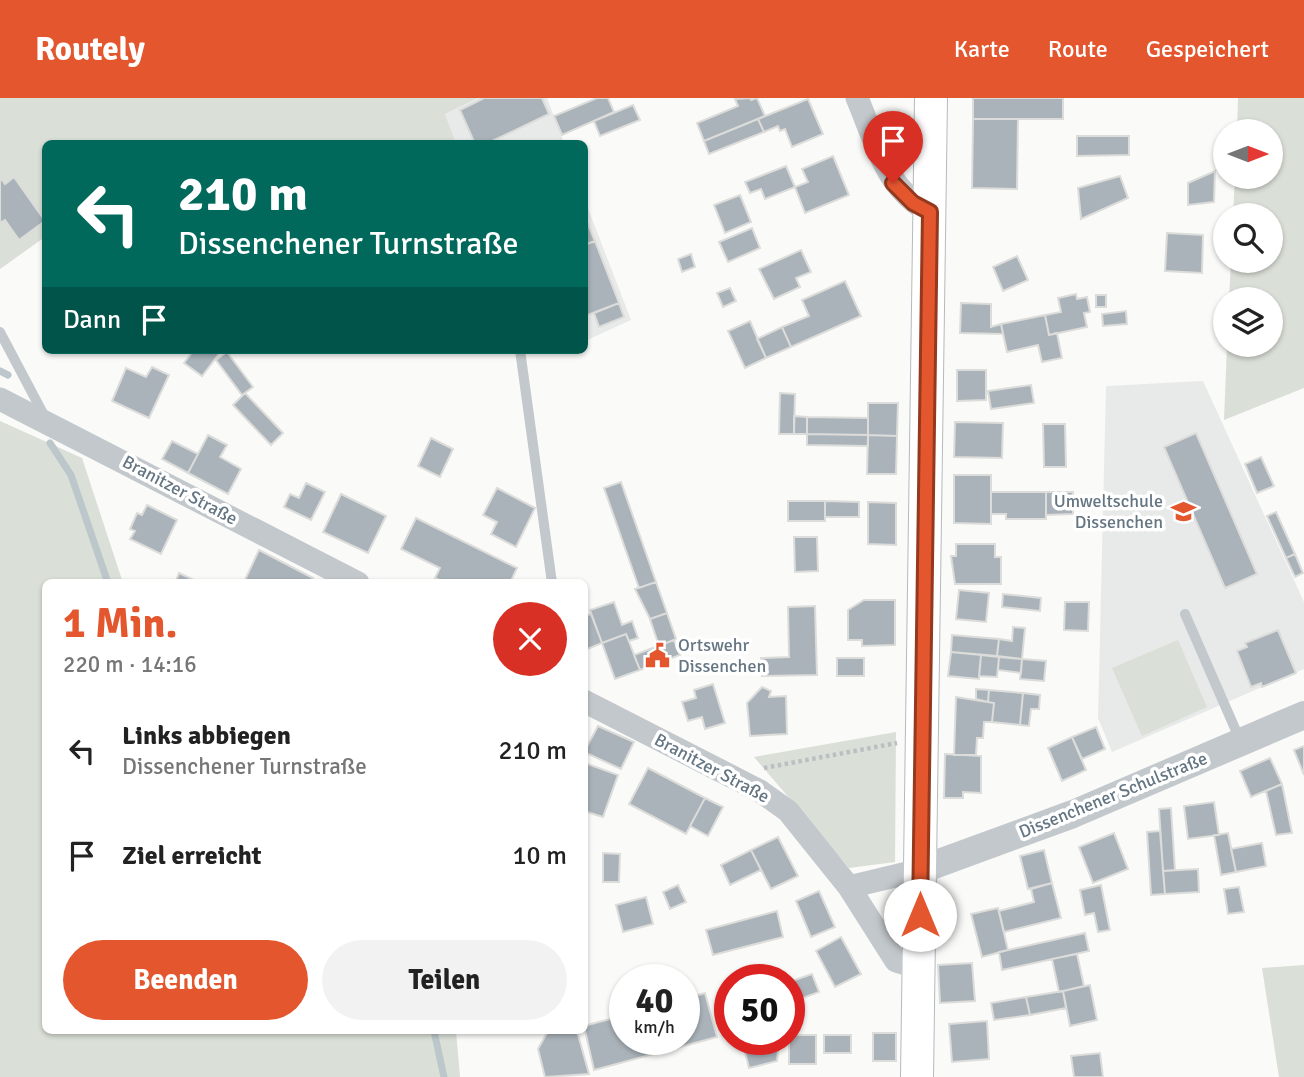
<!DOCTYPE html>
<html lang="de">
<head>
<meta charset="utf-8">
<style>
  :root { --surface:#fff; --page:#f2f2f2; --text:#222; --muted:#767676; --accent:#e4572e }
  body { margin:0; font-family:Signika,sans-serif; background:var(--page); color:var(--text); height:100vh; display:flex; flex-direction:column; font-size:26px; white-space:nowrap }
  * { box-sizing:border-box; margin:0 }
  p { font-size:23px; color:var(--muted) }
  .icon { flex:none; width:38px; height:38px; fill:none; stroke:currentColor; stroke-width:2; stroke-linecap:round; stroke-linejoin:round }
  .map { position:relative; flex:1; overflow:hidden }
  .details { position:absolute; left:42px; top:481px; width:546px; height:455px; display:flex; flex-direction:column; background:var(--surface); border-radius:10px; box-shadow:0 2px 5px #0004 }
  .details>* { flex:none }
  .banner { position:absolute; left:42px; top:42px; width:546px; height:214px; border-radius:10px; box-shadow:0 2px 5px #0004; background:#00695c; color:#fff; overflow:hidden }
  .needle { width:46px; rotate:90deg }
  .fabs { position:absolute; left:1213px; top:21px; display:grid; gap:14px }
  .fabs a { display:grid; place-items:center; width:70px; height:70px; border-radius:50%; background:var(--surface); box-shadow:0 2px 5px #0004; font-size:35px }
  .speed { position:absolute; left:609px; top:866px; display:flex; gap:14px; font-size:35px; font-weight:700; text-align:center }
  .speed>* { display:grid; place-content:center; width:91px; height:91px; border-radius:50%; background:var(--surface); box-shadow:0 2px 5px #0004; line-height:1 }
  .speed small { font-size:18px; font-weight:400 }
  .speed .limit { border:10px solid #d22; background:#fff; color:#111 }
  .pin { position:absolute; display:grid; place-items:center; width:60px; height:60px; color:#fff; margin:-72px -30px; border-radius:50% 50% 50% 0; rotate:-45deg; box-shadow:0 0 7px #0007 }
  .pin .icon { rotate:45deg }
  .me { position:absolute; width:77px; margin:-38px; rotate:0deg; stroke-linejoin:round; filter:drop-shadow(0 0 5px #0008) }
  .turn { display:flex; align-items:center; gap:24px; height:147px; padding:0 21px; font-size:32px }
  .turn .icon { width:91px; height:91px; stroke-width:2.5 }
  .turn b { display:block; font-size:49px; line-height:60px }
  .then { display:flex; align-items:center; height:66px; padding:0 21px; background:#0003; gap:14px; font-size:26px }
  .round { display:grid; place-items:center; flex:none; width:74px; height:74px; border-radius:37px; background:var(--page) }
  .head { display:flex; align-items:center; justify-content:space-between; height:119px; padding:0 21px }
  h1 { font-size:42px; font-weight:700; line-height:52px; color:var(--accent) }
  .cta { display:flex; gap:14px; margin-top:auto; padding:14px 21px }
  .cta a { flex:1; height:80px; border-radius:42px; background:var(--accent); color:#fff; font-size:28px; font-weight:700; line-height:80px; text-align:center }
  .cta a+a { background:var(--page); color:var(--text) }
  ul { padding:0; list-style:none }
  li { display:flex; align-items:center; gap:21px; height:105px; padding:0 21px }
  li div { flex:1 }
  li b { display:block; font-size:26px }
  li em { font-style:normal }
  header { display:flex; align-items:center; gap:42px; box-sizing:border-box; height:98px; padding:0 35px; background:var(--accent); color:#fff }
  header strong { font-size:33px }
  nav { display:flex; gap:38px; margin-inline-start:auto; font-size:24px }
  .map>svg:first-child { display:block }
  .built { fill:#e8e9e9 }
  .green { fill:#dadfd7 }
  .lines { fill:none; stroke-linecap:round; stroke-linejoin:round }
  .stream { stroke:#bbc7cb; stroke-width:7 }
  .building { fill:#aab3b9; stroke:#dcdcda; stroke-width:2 }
  .secondary-casing { stroke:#b3babf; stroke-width:34 }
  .path { stroke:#bbbfc2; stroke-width:4.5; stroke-dasharray:3.5 3.5; stroke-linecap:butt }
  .service { stroke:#c3c8cc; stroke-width:10 }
  .minor { stroke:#c3c8cc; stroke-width:23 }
  .tertiary { stroke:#c3c8cc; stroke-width:28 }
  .secondary { stroke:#fff; stroke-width:32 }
  .route-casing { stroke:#94391e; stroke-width:18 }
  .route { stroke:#e4572e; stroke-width:12 }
  .labels { text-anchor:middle; stroke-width:7; stroke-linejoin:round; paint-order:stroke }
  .street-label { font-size:18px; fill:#657683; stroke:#fff }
  .poi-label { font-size:18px; fill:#657683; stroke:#fff; text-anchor:end }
</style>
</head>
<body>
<header>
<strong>Routely</strong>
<nav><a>Karte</a><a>Route</a><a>Gespeichert</a></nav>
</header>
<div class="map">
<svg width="1304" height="979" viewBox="0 0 1304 979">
  <rect width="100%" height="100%" fill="#fafaf8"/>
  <path class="built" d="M478,0H547L564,45H456L445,16Z
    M584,100L631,222L585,243H584Z
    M1203,283L1304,504V571L1112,654L1098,620L1106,288Z"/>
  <path class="green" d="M0,0H478L445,16L456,45L46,46L45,139L0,171Z
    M1238,0H1304V290L1224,322L1227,247H1270V201H1229L1231,163H1270V117H1233L1235,79H1270V33H1237Z
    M0,323L82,360L123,485H46V933H456L460,979H0Z
    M1178,542L1207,609L1142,638L1112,570Z
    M896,634L895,764L849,770L754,659Z
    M1304,867V979H1279L1262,870Z"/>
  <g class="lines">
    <path class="stream" d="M0,273L8,277
      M50,345L71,377L108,485
      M434,933L444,979"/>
  </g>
  <path class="building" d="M484,0H542L549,16L486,46H475L460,12Z
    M597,0H608L614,14L562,37L554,18Z
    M750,0L751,2L757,0L765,18L704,43L697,25L738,8L735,1Z
    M973,0H1063V21H973Z
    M808,1L823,36L792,49L785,31L780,33L778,28L764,34L758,21Z
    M633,7L640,22L600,38L594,23Z
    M758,21L764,34L709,56L704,43Z
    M973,21H1018L1017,91L972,90Z
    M1077,38H1129V57L1077,58Z
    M833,58L849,97L805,115L795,89L808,84L802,71Z
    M786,68L795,89L765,101L761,91L750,95L745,84Z
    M1215,73L1214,104L1188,107V85Z
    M1120,78L1128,100L1081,121L1078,90Z
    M0,79L5,86L14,79L45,123L19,142L5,122L0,125Z
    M740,97L751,124L725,135L714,107Z
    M584,117L595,143L584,147Z
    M752,130L760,150L728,164L719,144Z
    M1167,135L1203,137L1202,175L1165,173Z
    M595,143L619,205L585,218L584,147Z
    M801,152L811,174L796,180L800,189L774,201L759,171Z
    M691,156L695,169L682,174L678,161Z
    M1017,158L1028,182L1003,193L993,169Z
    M845,183L861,218L791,249L782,229L809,218L802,202Z
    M730,190L736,203L723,209L717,195Z
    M1076,196L1077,201L1087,199L1090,214L1084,215L1087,229L1049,237L1045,217L1061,214L1058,200Z
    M1096,197H1106V209H1096Z
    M619,205L624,219L599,229L594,215Z
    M961,205L991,206V229L1001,226L1003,236L960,235Z
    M1126,213L1127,226L1103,228L1102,216Z
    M1045,217L1049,237L1057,235L1062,260L1042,264L1038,247L1007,254L1001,226Z
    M750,223L766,260L745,270L728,233Z
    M782,229L791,249L766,260L757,241Z
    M194,252H222L202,278L184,265Z
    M227,254L253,289L242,297L216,262Z
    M152,269L169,277L149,320L112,303L126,270L146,279Z
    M957,272H986V302L957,303Z
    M1031,287L1034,305L991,311L988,293Z
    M245,295L283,335L271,347L233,307Z
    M780,295L795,296L794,336H779Z
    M868,305H898L897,338L868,337Z
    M794,318L807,319V336H794Z
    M807,319L868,320V337L807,336Z
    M955,324L1003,325L1002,360L954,359Z
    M1043,326H1065L1066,369H1044Z
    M1196,335L1257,476L1225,490L1164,349Z
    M807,336L868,337V348L807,347Z
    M208,337L227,347L220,359L241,371L228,396L188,375Z
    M868,337L897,338L896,376H867Z
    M431,340L453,351L440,379L418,368Z
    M172,343L198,356L188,375L162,361Z
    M1261,359L1274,388L1257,395L1245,366Z
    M954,377H991V426L954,425Z
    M621,384L656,484L639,490L604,390Z
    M306,385L325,394L311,422L284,409L290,396L299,400Z
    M497,390L535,410L516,449L491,436L497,424L483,417Z
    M991,394H1046V421H1006V416H991Z
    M1046,394H1073V416L1046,417Z
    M341,396L386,418L368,455L323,434Z
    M788,403H825V423H788Z
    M825,403L859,404V419H825Z
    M868,404L896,405V447L868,446Z
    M147,407L177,422L161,456L130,441L135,433L130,431L137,415L142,417Z
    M1276,414L1295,456L1286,460L1267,418Z
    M416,420L517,470L510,485H445L435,480L440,470L401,451Z
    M794,439H817L818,473L795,474Z
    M956,446H995V459H1001V486H955L951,458H956Z
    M259,452L313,480L310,485L244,484Z
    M1295,456L1303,475L1295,479L1286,460Z
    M179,475L200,485H175Z
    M656,484L667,515L650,521L635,491Z
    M959,492L989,495L986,524L956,521Z
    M1003,496L1041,500L1040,513L1002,509Z
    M864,502H895V547L862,548V542H848V512Z
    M614,504L622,527L632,523L638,540L629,543L626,536L602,545L590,512Z
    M1065,504H1089L1088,533L1064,532Z
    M815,508L817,577L762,578L761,560L789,559L788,509Z
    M667,515L676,541L659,548L650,521Z
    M591,516L602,545L585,552L584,518Z
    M1013,529L1025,530L1022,561L997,558L999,541L1012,543Z
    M1278,532L1296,575L1262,589L1261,585L1251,589L1237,553L1247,549L1245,545Z
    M626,536L640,572L615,581L602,545Z
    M952,537L999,541L997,558L951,554Z
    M674,542L680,557L640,572L634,557Z
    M951,554L981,557L979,581L948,578Z
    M981,557L999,559L997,579L979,578Z
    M999,559L1022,561L1021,575L998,572Z
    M837,560H864V578H837Z
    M1022,561L1046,563L1044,583L1020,581Z
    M713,586L725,625L705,631L702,619L688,623L682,604L696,600L694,592Z
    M762,589L771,593L769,599L786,598L787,636L750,638L747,605Z
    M976,591L989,592L988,604L976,601Z
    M989,592L1023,595L1020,627L992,624L994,605L988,604Z
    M1023,595L1040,597L1039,611H1031L1029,628L1020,627Z
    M956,599L994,605L992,624H984L983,640H977L976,657H954Z
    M598,628L634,644L621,671L584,654Z
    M1096,629L1105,651L1082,661L1072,639Z
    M1072,639L1086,672L1062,683L1048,650Z
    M1304,648V677L1294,652Z
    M945,656L981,658V695L963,694V700H944Z
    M1270,660L1282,686L1251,699L1240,673Z
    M585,665L618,677L603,719L584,713Z
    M648,670L705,700L686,736L629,706Z
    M1282,686L1292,735L1276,737L1266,693Z
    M705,700L723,709L708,738L690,728Z
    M1214,704L1219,737L1188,741L1184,708Z
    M1171,710L1175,772L1163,773L1159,711Z
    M1160,733L1165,796L1151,797L1147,734Z
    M1114,735L1128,771L1093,785L1079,749Z
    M1228,735L1236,774L1221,777L1214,737Z
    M778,739L798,778L771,791L751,752Z
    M1262,745L1266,768L1236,774L1231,751Z
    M751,752L761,772L730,787L721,767Z
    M1044,752L1052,785L1028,791L1020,758Z
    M603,755L620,756L619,784H603Z
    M1198,771L1199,794L1165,796L1163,773Z
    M1052,785L1061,820L1004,834L999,813L1034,804L1031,791Z
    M678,787L686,804L670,811L663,794Z
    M1101,787L1110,832L1098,834L1094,815L1085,817L1080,792Z
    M1239,789L1244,814L1228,816L1224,791Z
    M819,793L835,829L811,839L796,803Z
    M646,799L653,826L623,834L616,807Z
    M998,810L1008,852L982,859L971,816Z
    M777,813L783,839L713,857L706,832Z
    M1085,835L1089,853L1002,872L999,854Z
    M841,839L861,876L835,889L816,853Z
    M1077,856L1084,888L1059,894L1052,861Z
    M972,865L975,903L940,905L938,867Z
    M812,876L819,894L789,905V884Z
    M1090,887L1097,922L1070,928L1063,893Z
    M1063,893L1066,910L1030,917L1026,899Z
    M705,895L717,939L594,972L584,928L625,917V942H684V901Z
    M1026,899L1030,917L994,922L991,905Z
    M987,923L989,961L952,964L949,926Z
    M548,933H577L589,976L545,979L538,951Z
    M873,935H896V963H873Z
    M789,937H816V966H789Z
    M824,937H851V955H824Z
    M742,942H779L777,963L749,970Z
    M1100,955L1103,979H1074L1071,958Z"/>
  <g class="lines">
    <defs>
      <path id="secondary" d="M917,979L931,0"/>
    </defs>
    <use href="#secondary" class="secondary-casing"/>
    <path class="path" d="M764,670L897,645"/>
    <path class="service" d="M0,234L46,321
      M520,252L552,485
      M1185,516L1240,642"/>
    <path class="minor" d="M857,0C876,44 885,91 930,114
      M0,301L358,485
      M584,603L760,693L788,713L849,789L896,863L906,866L920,863
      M849,789L920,772"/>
    <path class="tertiary" d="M920,772L1073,716L1304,617"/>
    <use href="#secondary" class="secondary"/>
  </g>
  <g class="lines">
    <defs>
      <path id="route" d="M893,85L913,105L930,114L920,817"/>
    </defs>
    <use href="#route" class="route-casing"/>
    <use href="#route" class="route"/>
  </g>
  <defs>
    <symbol id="school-bare" viewBox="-9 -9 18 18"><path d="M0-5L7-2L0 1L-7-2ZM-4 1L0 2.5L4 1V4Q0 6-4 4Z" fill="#e4572e" stroke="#fff" stroke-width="2.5" paint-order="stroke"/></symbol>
    <symbol id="civic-bare" viewBox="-9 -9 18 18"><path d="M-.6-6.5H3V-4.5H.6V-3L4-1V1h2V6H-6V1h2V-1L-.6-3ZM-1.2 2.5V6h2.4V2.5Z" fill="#e4572e" stroke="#fff" stroke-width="2.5" paint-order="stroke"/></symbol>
  </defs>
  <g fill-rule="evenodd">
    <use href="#school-bare" x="1166" y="396" width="35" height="35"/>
    <use href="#civic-bare" x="640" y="540" width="35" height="35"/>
  </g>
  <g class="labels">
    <g class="street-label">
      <text transform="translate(180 392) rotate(28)" y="6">Branitzer Straße</text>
      <text transform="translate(712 670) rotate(28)" y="6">Branitzer Straße</text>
      <text transform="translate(1113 697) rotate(-22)" y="6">Dissenchener Schulstraße</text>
    </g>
    <g class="poi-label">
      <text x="1163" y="409">Umweltschule<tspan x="1163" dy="21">Dissenchen</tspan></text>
      <text x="678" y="553" text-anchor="start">Ortswehr<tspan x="678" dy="21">Dissenchen</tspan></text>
    </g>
  </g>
</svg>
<div class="fabs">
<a><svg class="needle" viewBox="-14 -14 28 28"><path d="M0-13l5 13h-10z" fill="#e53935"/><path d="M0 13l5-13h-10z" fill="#767676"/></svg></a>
<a><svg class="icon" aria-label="search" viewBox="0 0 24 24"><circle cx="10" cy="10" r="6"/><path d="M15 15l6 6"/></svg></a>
<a><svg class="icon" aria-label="layers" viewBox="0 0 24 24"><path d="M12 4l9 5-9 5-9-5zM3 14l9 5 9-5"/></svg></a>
</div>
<div class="speed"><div>40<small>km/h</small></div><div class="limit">50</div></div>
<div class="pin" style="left:893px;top:85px;background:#d93025"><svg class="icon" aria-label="arrive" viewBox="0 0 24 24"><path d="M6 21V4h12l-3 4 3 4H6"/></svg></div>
<svg class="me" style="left:920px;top:817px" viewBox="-20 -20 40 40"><circle r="19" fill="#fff"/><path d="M0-13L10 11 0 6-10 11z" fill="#e4572e"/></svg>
<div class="banner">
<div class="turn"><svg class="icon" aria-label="left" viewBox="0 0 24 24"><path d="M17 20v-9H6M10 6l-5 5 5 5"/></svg><div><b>210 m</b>Dissenchener Turnstraße</div></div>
<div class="then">Dann<svg class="icon" aria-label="arrive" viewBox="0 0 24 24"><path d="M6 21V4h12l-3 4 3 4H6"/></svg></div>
</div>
<section class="details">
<div class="head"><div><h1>1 Min.</h1><p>220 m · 14:16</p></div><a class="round" style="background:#d93025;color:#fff"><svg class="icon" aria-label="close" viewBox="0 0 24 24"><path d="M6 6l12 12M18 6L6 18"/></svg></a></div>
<ul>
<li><svg class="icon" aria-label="left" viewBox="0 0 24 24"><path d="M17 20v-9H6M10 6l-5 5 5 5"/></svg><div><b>Links abbiegen</b><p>Dissenchener Turnstraße</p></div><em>210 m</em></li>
<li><svg class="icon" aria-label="arrive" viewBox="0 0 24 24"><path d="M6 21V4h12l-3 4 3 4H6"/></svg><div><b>Ziel erreicht</b></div><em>10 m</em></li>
</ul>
<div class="cta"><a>Beenden</a><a>Teilen</a></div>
</section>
</div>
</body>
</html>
